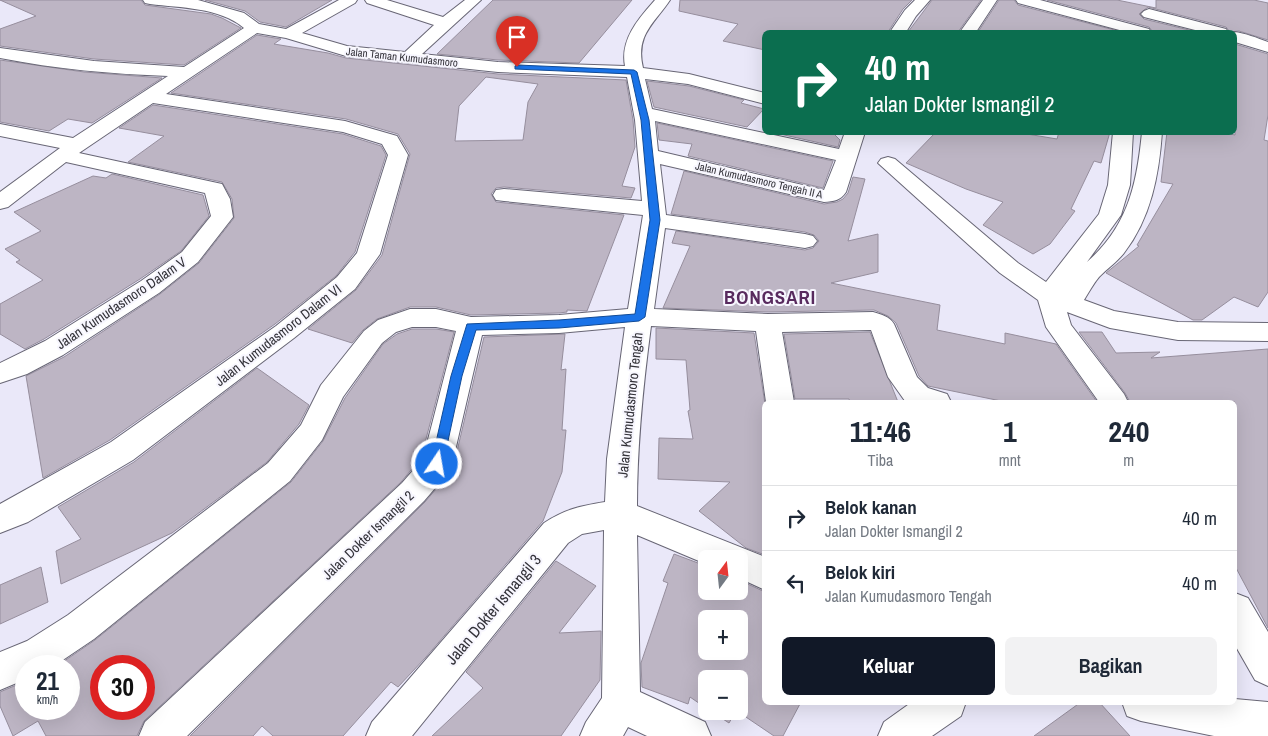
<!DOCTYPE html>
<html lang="id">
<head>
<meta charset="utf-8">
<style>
  :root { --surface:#fff; --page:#f2f2f3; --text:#1f2937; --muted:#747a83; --line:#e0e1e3; --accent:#111827 }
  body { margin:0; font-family:"Archivo Narrow",sans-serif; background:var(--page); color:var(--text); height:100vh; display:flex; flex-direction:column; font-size:19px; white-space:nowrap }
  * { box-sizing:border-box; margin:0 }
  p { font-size:16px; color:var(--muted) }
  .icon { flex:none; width:28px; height:28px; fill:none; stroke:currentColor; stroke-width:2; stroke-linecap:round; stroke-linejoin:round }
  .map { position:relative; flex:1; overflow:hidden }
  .details { position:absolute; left:762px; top:400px; width:475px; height:305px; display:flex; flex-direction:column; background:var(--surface); border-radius:8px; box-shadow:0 5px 20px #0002 }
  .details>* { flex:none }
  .banner { position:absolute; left:762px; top:30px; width:475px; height:105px; border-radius:8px; box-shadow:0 5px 20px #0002; background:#0b6e4f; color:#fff; overflow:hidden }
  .needle { width:32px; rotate:15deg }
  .buttons { position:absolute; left:698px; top:550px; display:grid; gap:10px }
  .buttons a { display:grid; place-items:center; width:50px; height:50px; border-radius:8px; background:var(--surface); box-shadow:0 5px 20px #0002; font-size:25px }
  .speed { position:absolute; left:15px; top:655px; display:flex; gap:10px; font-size:25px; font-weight:700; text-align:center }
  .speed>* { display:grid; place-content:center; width:65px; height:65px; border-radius:50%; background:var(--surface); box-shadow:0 5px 20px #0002; line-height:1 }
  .speed small { font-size:12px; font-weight:400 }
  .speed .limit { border:8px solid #d22; background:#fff; color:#111 }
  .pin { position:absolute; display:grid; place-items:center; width:42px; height:42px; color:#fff; margin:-51px -21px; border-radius:50% 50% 50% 0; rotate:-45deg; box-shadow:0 0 5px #0007 }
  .pin .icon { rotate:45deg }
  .me { position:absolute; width:55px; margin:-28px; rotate:12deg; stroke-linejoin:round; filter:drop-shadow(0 0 4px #0008) }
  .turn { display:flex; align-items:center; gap:18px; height:105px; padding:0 20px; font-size:22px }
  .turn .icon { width:65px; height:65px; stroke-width:2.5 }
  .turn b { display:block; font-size:35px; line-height:42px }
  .eta { display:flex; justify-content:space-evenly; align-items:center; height:85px; text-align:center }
  .eta b { font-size:30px; font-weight:800; line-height:35px }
  .cta { display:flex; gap:10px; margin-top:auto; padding:10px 20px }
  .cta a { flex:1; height:58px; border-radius:8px; background:var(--accent); color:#fff; font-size:20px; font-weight:800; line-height:58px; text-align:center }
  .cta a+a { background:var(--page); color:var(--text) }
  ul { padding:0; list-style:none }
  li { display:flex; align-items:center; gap:15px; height:65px; padding:0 20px; border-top:1px solid var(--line) }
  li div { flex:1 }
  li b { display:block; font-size:19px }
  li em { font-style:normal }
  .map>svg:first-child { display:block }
  .building { fill:#bdb5c4; stroke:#968e9d; fill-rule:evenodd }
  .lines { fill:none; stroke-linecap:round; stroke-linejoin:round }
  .minor-casing { stroke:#686675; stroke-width:2 }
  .minor { fill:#fff; fill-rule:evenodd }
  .route { fill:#1a73e8; stroke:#114b97 }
  .labels { text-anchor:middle; stroke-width:4; stroke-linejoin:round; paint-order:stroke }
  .far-street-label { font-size:11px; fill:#333239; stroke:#f7f6fe }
  .street-label { font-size:14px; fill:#333239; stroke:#f7f6fe }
  .near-street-label { font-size:16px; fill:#333239; stroke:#f7f6fe }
  .district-label { font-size:19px; font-weight:bold; letter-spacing:1px; fill:#582a5e; stroke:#f7f6fe }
</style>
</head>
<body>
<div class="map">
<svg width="1268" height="736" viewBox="0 0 1268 736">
  <rect width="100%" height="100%" fill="#eae8f9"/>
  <path class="building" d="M0,0H141L145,5L211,14L222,18L241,28L184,65L94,59L0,46V29L36,16Z
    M205,0H332L286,27L260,22L245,11Z
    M493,0H632L579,63L498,60L437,54Z
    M680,0H912L903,9L888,32H765V50L723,41L738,24L679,11Z
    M932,0H981L958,32H908Z
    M999,0H1014L1018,5L1122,32H978Z
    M1047,0H1117L1156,8V0H1254L1268,3V40L1239,31L1230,32L1226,27L1148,7L1139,14L1144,19L1197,32H1153L1149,27Z
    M257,35L281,39L274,44L328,53L346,58L498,74L626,80L633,120L635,147L622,186L635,188L631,198L504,187L496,188L491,194L496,202L624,215L587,311L567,310V312L559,313L471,315L436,307H410L377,319L363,330L352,343L308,329L356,290L382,255L410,154L398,134L346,119L171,93ZM486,77L538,84L528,102L523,140L455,141L459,106Z
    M1235,44L1268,54V115L1264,140L1268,141V292L1258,307L1234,297L1202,320H1193L1106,273L1139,246L1137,245L1173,184L1161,182L1167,132H1221L1235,135Z
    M0,60L84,72L162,78L92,123L68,119L49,131L0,122Z
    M647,81L689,86L744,100L741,103L764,109L747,127L654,107Z
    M153,105L343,134L381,146L386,155L355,252L336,276L275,324L110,440L43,478L26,376L64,357L160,294L199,263L234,218L232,199L222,182L128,162L164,136L119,128Z
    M657,123L833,161L823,188L688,156L692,144L659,140Z
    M771,132H832L840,140L838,147Z
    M936,132H1015L1057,139L1059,132H1110L1101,163L1094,161L1071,209L1075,211L1050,244L1033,254L983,225L1003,202L966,189L906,163Z
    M684,171L824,204L837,202L843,199L848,193L853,177L865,179L848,241L878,234V272L831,283L940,305L937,330L1005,344V333L1056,344L1097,402H1006L928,386L919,376L896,323L888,316L874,310L768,312L663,308L690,246L672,243L676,231L805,250L813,248L819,241L814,235L805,232L671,214Z
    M112,174L203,195L209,216L181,251L140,279L44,339L25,349L0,334V304L43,280L16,262L20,260L5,249L41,231L14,212L93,176L106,178Z
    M656,328L754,333L765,404V555L746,548L699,511L730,482L658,479L659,438L693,439L688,411L690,410L686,360L656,359Z
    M412,329H436L454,332L421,458L401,482L144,721L137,736H46L38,721L13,736L0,706V692L26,681V709H69V666H57L95,640L291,482L323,441L345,398L383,344L397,334ZM101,666H144V709H101Z
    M870,332L898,402H850L849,399H795L784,334Z
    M1079,332H1102L1116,353L1160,352L1151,358L1268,349V628L1235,566V402H1130L1125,393Z
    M565,334L561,370L566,369L562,430H566L562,472L543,521L426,657L398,687L391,682L343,736H273L262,726L253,736H190L425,502L449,474L454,464L484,337Z
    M257,368L309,405L299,424L267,462L172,533L61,584L56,551L81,539L58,507L134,462Z
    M674,554L706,566V591H739V580L765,592V702H801L783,736H774L737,711L739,679H706V708L690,697L688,704L642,687L641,663L668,583L663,581ZM706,619H739V651H706Z
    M556,561L596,586L559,633L601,631L600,680L561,736H432L483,688L466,672Z
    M41,567L48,602L0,624V585Z
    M1081,702H1099L1130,736H1034Z
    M711,711H736L729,723Z"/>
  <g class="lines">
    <defs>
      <path id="minor" d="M143,0H198L244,13L259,24L286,29L339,0H357L355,3L302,33L347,46L405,52L434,25L367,3L365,0H387L443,17L465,0H481L422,54L498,62L625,66C620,40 638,19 655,0H670C654,24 635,35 643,68L689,74L765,93V104L688,84L645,79L652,109L839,149L845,132H865L846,192C840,201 834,201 824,202L660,164L666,215L805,234L813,236L817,241L813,246L805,248L665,228L654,309L768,314L873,312C882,315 889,316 894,324L917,377L928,388L947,394L951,402H907L905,401L888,377L871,330L782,332L794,402H766L756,331L651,326C643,386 637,445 637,506L765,557V590L739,578V559H706V564L637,535L640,692L705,722L711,736H647L628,727L623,736H580L586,722L602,698L604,530L582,534L568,543L412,736H366L372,722L544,523C566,509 580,506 605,502L607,459L625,327L559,333L482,335L452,464L448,473L424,501L187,736H139L145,722L402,483L423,459L456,331L436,327H412L396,332L382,343L343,397L322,440L290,481L94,639L54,666H26V679L0,690V652L27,641L68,615L268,463L301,425L321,385L364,331L378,320L410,309H436L471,317L559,315L628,309L643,215L504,201L496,200L493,195L496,190L504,189L642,201L635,120L627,77L498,72L346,56L286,38L257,33L166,94L345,121L397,136L408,155L380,254L355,289L294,338L133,460L28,522L0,533V504L111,442L276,326L337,277L357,253L388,155L382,144L343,132L153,103L79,153L222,184L230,199L233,217L198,262L159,293L63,355L27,374L0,383V363L45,341L141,281L182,252L211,216L205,193L66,162L8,207L0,209V192L60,148L0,136V124L73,138L168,76C112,74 56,69 0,58V48L94,61L184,67L244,28C219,7 181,8 150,4L145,3ZM655,121L836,160L824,190L658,151Z
        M915,0H930L916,16L906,32H890L905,10Z
        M983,0H997L976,32H960Z
        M1016,0H1040L1149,29L1151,32H1127L1018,3Z
        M1149,9L1226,29L1228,32H1203L1144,17L1141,14L1144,11Z
        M1234,32C1245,33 1257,38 1268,42V52L1235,42Z
        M1113,132H1133L1130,185L1121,215L1087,262C1128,226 1137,184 1142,132H1162C1159,175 1151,218 1124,253C1117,262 1107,269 1099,277C1093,284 1089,292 1084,300L1114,311L1178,322L1268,323V341L1178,340L1110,328L1067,312L1071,325L1124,394L1128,402H1099L1046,327L1038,300L1000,273L878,163L881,159L888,157L895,159L1018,263L1046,282L1099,214L1108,185Z
        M1235,593L1248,598L1268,632V686L1255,680L1235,645Z
        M1235,699L1268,702V736H1214L1141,721L1127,716L1122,702H1235Z
        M912,702H966L961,716L932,736H878L884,722Z"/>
    </defs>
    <use href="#minor" class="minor-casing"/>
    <use href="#minor" class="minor"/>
  </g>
  <path class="route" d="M517,65L634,70L637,72L649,120L660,220L645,317L639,321L559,328L476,330L462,376L443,464L442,468L437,469L433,468L431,464L451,376L467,324L559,320L635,314L650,220L641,120L631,74L515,69V66Z"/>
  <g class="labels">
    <g class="far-street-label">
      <text transform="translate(402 57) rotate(6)" y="4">Jalan Taman Kumudasmoro</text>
      <text transform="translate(759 180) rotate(13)" y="4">Jalan Kumudasmoro Tengah II A</text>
    </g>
    <g class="street-label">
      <text transform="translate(121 303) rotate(-34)" y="5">Jalan Kumudasmoro Dalam V</text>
      <text transform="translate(278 335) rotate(-38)" y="5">Jalan Kumudasmoro Dalam VI</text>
      <text transform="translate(630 405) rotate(-84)" y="5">Jalan Kumudasmoro Tengah</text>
      <text transform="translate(368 535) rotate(-44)" y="5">Jalan Dokter Ismangil 2</text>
    </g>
    <g class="near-street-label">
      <text transform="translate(493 609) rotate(-50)" y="6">Jalan Dokter Ismangil 3</text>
    </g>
    <g class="district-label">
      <text x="770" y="304">BONGSARI</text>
    </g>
  </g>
</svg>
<div class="buttons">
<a><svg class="needle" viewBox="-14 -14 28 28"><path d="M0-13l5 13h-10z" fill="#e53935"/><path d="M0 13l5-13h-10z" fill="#747a83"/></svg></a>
<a>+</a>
<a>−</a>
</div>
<div class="speed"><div>21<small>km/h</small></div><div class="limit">30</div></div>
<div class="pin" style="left:517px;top:67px;background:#d93025"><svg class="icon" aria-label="arrive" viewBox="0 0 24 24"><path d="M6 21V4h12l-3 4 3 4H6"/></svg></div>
<svg class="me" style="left:437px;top:464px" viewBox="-20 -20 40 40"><circle r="17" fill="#1a73e8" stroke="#fff" stroke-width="3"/><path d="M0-11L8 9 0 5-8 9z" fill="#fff"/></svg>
<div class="banner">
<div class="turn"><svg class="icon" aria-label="right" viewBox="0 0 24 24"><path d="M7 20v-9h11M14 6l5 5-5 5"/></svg><div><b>40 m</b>Jalan Dokter Ismangil 2</div></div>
</div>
<section class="details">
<div class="eta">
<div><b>11:46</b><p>Tiba</p></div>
<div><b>1</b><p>mnt</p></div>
<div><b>240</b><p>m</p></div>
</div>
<ul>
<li><svg class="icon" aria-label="right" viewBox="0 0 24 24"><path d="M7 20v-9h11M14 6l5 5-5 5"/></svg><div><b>Belok kanan</b><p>Jalan Dokter Ismangil 2</p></div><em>40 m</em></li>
<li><svg class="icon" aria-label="left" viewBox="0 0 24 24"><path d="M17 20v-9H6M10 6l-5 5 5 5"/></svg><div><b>Belok kiri</b><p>Jalan Kumudasmoro Tengah</p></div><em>40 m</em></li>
</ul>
<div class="cta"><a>Keluar</a><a>Bagikan</a></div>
</section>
</div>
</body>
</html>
